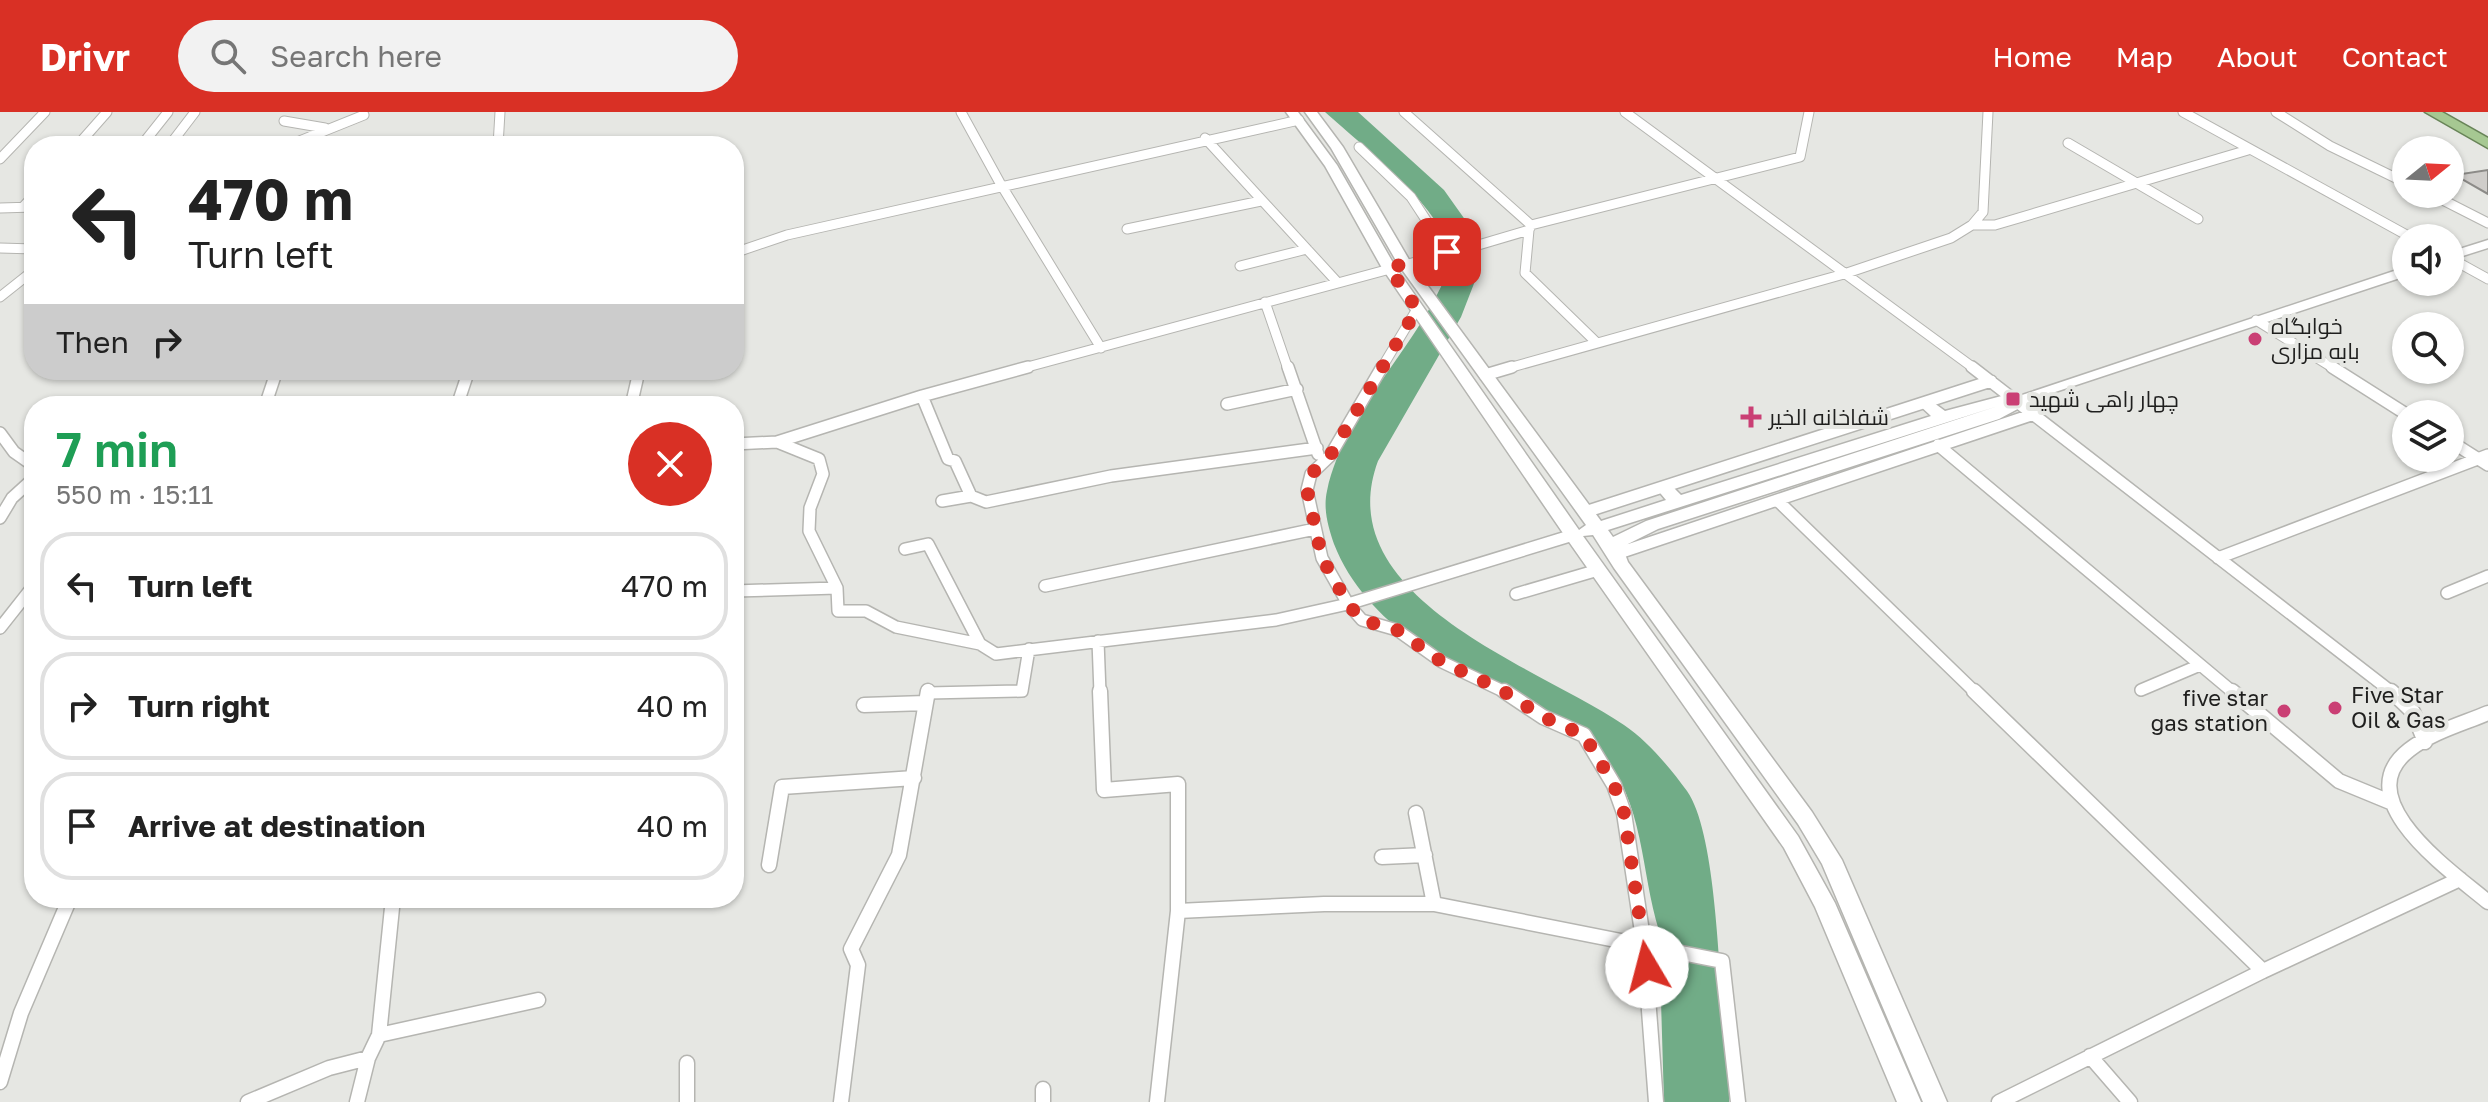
<!DOCTYPE html>
<html lang="en">
<head>
<meta charset="utf-8">
<style>
  :root { --surface:#fff; --page:#f2f2f2; --text:#222; --muted:#767676; --line:#e0e0e0; --accent:#d93025 }
  body { margin:0; font-family:"Golos Text",Cairo,sans-serif; background:var(--page); color:var(--text); height:100vh; display:flex; flex-direction:column; font-size:30px; white-space:nowrap }
  * { box-sizing:border-box; margin:0 }
  p { font-size:26px; color:var(--muted) }
  .icon { flex:none; width:44px; height:44px; fill:none; stroke:currentColor; stroke-width:2; stroke-linecap:round; stroke-linejoin:round }
  .map { position:relative; flex:1; overflow:hidden }
  .details { position:absolute; left:24px; top:284px; width:720px; height:512px; display:flex; flex-direction:column; background:var(--surface); border-radius:32px; box-shadow:0 2px 6px #0004 }
  .details>* { flex:none }
  .top-card { position:absolute; left:24px; top:24px; width:720px; height:244px; border-radius:32px; box-shadow:0 2px 6px #0004; background:#fff; color:var(--text); overflow:hidden }
  .needle { width:52px; rotate:72deg }
  .fabs { position:absolute; left:2392px; top:24px; display:grid; gap:16px }
  .fabs a { display:grid; place-items:center; width:72px; height:72px; border-radius:50%; background:var(--surface); box-shadow:0 2px 6px #0004; font-size:40px }
  .pin { position:absolute; display:grid; place-items:center; width:68px; height:68px; color:#fff; margin:-34px; border-radius:16px; box-shadow:0 4px 12px #0006 }
  .me { position:absolute; width:88px; margin:-44px; rotate:352deg; stroke-linejoin:round; filter:drop-shadow(0 0 6px #0008) }
  .turn { display:flex; align-items:center; gap:28px; height:168px; padding:0 32px; font-size:36px }
  .turn .icon { width:104px; height:104px; stroke-width:2.5 }
  .turn b { display:block; font-size:56px; line-height:68px }
  .then { display:flex; align-items:center; height:76px; padding:0 32px; background:#0003; gap:16px; font-size:30px }
  .round { display:grid; place-items:center; flex:none; width:84px; height:84px; border-radius:42px; background:var(--page) }
  .summary { display:flex; align-items:center; justify-content:space-between; height:136px; padding:0 32px }
  h1 { font-size:48px; font-weight:600; line-height:60px; color:#1e9e55 }
  ul { padding:0; list-style:none }
  li { display:flex; align-items:center; gap:24px; height:108px; margin:0 16px 12px; padding:0 16px; border:4px solid var(--line); border-radius:32px }
  li div { flex:1 }
  li b { display:block; font-size:30px }
  li em { font-style:normal }
  header { display:flex; align-items:center; gap:48px; box-sizing:border-box; height:112px; padding:0 40px; background:var(--accent); color:#fff }
  header strong { font-size:38px }
  nav { display:flex; gap:44px; margin-inline-start:auto; font-size:28px }
  .search { width:560px; height:72px; background:var(--page); display:flex; align-items:center; gap:20px; box-sizing:border-box; padding:0 28px; border-radius:44px; color:var(--muted); font-size:30px }
  .map>svg:first-child { display:block }
  .water { fill:#71ac87 }
  .building { fill:#cfcdca; stroke:#8c8b88; stroke-width:2 }
  .lines { fill:none; stroke-linecap:round; stroke-linejoin:round }
  .minor-far2-casing { stroke:#b5b5b1; stroke-width:11 }
  .minor-far1-casing { stroke:#b5b5b1; stroke-width:14 }
  .minor-casing { stroke:#b5b5b1; stroke-width:17 }
  .secondary-casing { stroke:#b5b5b1; stroke-width:3 }
  .trunk-casing { stroke:#688458; stroke-width:3 }
  .minor-far2 { stroke:#fff; stroke-width:9 }
  .minor-far1 { stroke:#fff; stroke-width:11 }
  .minor { stroke:#fff; stroke-width:14 }
  .secondary { fill:#fff; fill-rule:evenodd }
  .trunk { fill:#a6c892; fill-rule:evenodd }
  .route { stroke:#d93025; stroke-width:14; stroke-dasharray:0 25.2 }
  .poi-dot { fill:#ca3f74; stroke:#e6e7e3; stroke-width:3 }
  .labels { text-anchor:middle; stroke-width:8; stroke-linejoin:round; paint-order:stroke }
  .poi-label { font-size:22px; fill:#1f1f1e; stroke:#e6e7e3; text-anchor:start }
</style>
</head>
<body>
<header>
<strong>Drivr</strong>
<div class="search"><svg class="icon" aria-label="search" viewBox="0 0 24 24"><circle cx="10" cy="10" r="6"/><path d="M15 15l6 6"/></svg>Search here</div>
<nav><a>Home</a><a>Map</a><a>About</a><a>Contact</a></nav>
</header>
<div class="map">
<svg width="2488" height="990" viewBox="0 0 2488 990">
  <rect width="100%" height="100%" fill="#e6e7e3"/>
  <path class="water" d="M1325,0H1358L1444,78L1466,109L1476,154L1475,169L1461,205L1378,349C1327,486 1539,555 1624,613C1648,629 1670,656 1687,679C1715,719 1718,847 1723,899C1725,929 1731,960 1729,990H1664L1660,855L1665,844L1663,830C1639,767 1648,689 1597,637C1584,624 1561,615 1545,606C1467,562 1369,521 1334,432C1328,414 1323,397 1327,379C1346,291 1427,229 1453,144C1437,90 1366,37 1325,0Z"/>
  <path class="building" d="M2488,58V82L2455,63Z"/>
  <g class="lines">
    <defs>
      <path id="minor-far2" d="M961,0L1000,71L1101,236
        M1404,0L1531,113
        M1625,0L1975,257
        M2183,0L2412,126
        M2276,0L2330,34L2406,71
        M284,9L325,16
        M1205,26L1338,171
        M2068,31L2198,107
        M77,34L107,0
        M141,34L168,0
        M169,34L195,0
        M287,34L364,3
        M498,34L500,0
        M1359,35L1411,85L1447,140
        M0,47L45,0
        M2431,82L2488,111
        M23,95L34,83
        M0,96L34,95
        M1972,113H1995L2248,38
        M1127,117L1261,89
        M1529,118L1525,161L1597,231
        M0,136L34,137
        M734,141L787,123L1299,8
        M2450,146L2488,167
        M1240,154L1307,137
        M0,185L34,158
        M1265,190L1288,257
        M2256,208L2335,257
        M1020,257L1475,134L1529,118L1531,113L1800,45L1809,0
        M1381,257L1417,197
        M1505,257L1844,162L1951,126L1972,113L1983,100L1988,0"/>
      <path id="minor-far1" d="M1288,255L1318,342
        M1382,255L1330,344L1311,362L1307,378L1322,446L1348,492L1362,508L1397,518L1442,550L1507,581
        M1972,255L2393,581
        M2332,255L2406,302
        M1485,263L1512,255
        M922,284L948,347L955,349L971,384
        M1227,292L1297,277
        M265,294L277,258
        M457,294L469,258
        M631,294L637,268
        M0,321L14,340L34,354
        M2450,329L2488,353
        M777,330L819,347L823,362L810,396L809,419L837,476L838,499H866L896,515L980,532L996,542L1276,508L1348,492L1573,423
        M734,332L777,330L922,284L1028,255
        M1938,333L2234,581
        M942,389L971,384L986,390L1111,364L1317,336
        M1778,389L1976,581
        M1585,400L1991,269
        M0,406L12,386L34,366
        M905,437L928,432L980,532
        M1616,442L2034,302
        M2218,446L2488,343
        M1045,474L1315,417
        M734,479L837,476
        M2447,481L2488,464
        M1516,482L1598,458
        M0,516L34,473
        M1098,529L1100,581
        M2141,578L2200,553
        M928,581L1022,579L1029,537"/>
      <path id="minor" d="M1100,579L1104,678L1178,672V799L1157,990
        M1504,579L1543,605L1584,623L1614,673L1624,701L1644,833L1656,990
        M1974,579L2263,859
        M2232,579L2339,669L2390,690
        M2391,579L2413,600L2425,630
        M864,593L926,591
        M2488,601C2462,612 2432,620 2409,638C2346,687 2451,759 2488,790
        M1416,701L1434,792
        M1382,745L1425,743
        M769,753L782,675L914,666
        M1178,799L1324,792H1434L1722,849L1738,990
        M379,923L538,888
        M2090,944L2130,990
        M687,951V990
        M0,970L21,901L70,786
        M1043,977V990
        M248,990L329,956L368,946
        M357,990L368,946L379,923L393,786
        M841,990L858,853L851,837L899,743L928,579
        M1999,990L2263,859L2460,767"/>
      <path id="secondary" d="M1286,0H1298L1337,53L1396,156L1579,418L1586,413L1398,152L1331,36L1305,0H1317L1343,35L1411,151L1601,409L1666,388L1656,376L1658,372H1670L1681,383L1931,304L1917,291L1920,288H1930L1945,299L2009,282L2016,285L2406,155V164L2040,285L1999,307L1658,417L1628,432L1625,442L1628,450L1812,700L1842,748L1947,990H1923L1822,752L1798,712L1614,456L1593,423L1583,424L1798,724L1835,791L1921,990H1897L1815,795L1784,736L1567,427L1382,156L1325,54ZM1998,294L1646,409L1613,425L1608,418Z
        M2488,128V136L2450,148V140Z"/>
      <path id="trunk" d="M2425,0H2442L2488,26V36Z"/>
    </defs>
    <use href="#minor-far2" class="minor-far2-casing"/>
    <use href="#minor-far1" class="minor-far1-casing"/>
    <use href="#minor" class="minor-casing"/>
    <use href="#secondary" class="secondary-casing"/>
    <use href="#trunk" class="trunk-casing"/>
    <use href="#minor-far2" class="minor-far2"/>
    <use href="#minor-far1" class="minor-far1"/>
    <use href="#minor" class="minor"/>
    <use href="#secondary" class="secondary"/>
    <use href="#trunk" class="trunk"/>
  </g>
  <g class="lines">
    <path class="route" d="M1447,140L1389,156L1417,197L1330,344L1311,362L1307,378L1322,446L1348,492L1362,508L1397,518L1442,550L1500,577L1543,605L1584,623L1614,673L1624,701L1647,855"/>
  </g>
  <g class="poi-dot">
    <circle cx="2255" cy="227" r="8"/>
    <rect x="2005" y="279" width="16" height="16" rx="4"/>
    <path d="M1747 293h8v8h8v8h-8v8h-8v-8h-8v-8h8z"/>
    <circle cx="2335" cy="596" r="8"/>
    <circle cx="2284" cy="599" r="8"/>
  </g>
  <g class="labels">
    <g class="poi-label">
      <text x="2271" y="222">خوابگاه<tspan x="2271" dy="25">بابه مزاری</tspan></text>
      <text x="2029" y="295">چهار راهی شهید</text>
      <text x="1769" y="313">شفاخانه الخیر</text>
      <text x="2351" y="591">Five Star<tspan x="2351" dy="25">Oil &amp; Gas</tspan></text>
      <text x="2268" y="594" text-anchor="end">five star<tspan x="2268" dy="25">gas station</tspan></text>
    </g>
  </g>
</svg>
<div class="fabs">
<a><svg class="needle" viewBox="-14 -14 28 28"><path d="M0-13l5 13h-10z" fill="#e53935"/><path d="M0 13l5-13h-10z" fill="#767676"/></svg></a>
<a><svg class="icon" aria-label="sound" viewBox="0 0 24 24"><path d="M4 9h4l5-4v14l-5-4H4zM17 9q2 3 0 6"/></svg></a>
<a><svg class="icon" aria-label="search" viewBox="0 0 24 24"><circle cx="10" cy="10" r="6"/><path d="M15 15l6 6"/></svg></a>
<a><svg class="icon" aria-label="layers" viewBox="0 0 24 24"><path d="M12 4l9 5-9 5-9-5zM3 14l9 5 9-5"/></svg></a>
</div>
<div class="pin" style="left:1447px;top:140px;background:#d93025"><svg class="icon" aria-label="arrive" viewBox="0 0 24 24"><path d="M6 21V4h12l-3 4 3 4H6"/></svg></div>
<svg class="me" style="left:1647px;top:855px" viewBox="-20 -20 40 40"><circle r="19" fill="#fff"/><path d="M0-13L10 11 0 6-10 11z" fill="#d93025"/></svg>
<div class="top-card">
<div class="turn"><svg class="icon" aria-label="left" viewBox="0 0 24 24"><path d="M17 20v-9H6M10 6l-5 5 5 5"/></svg><div><b>470 m</b>Turn left</div></div>
<div class="then">Then<svg class="icon" aria-label="right" viewBox="0 0 24 24"><path d="M7 20v-9h11M14 6l5 5-5 5"/></svg></div>
</div>
<section class="details">
<div class="summary"><div><h1>7 min</h1><p>550 m · 15:11</p></div><a class="round" style="background:#d93025;color:#fff"><svg class="icon" aria-label="close" viewBox="0 0 24 24"><path d="M6 6l12 12M18 6L6 18"/></svg></a></div>
<ul>
<li><svg class="icon" aria-label="left" viewBox="0 0 24 24"><path d="M17 20v-9H6M10 6l-5 5 5 5"/></svg><div><b>Turn left</b></div><em>470 m</em></li>
<li><svg class="icon" aria-label="right" viewBox="0 0 24 24"><path d="M7 20v-9h11M14 6l5 5-5 5"/></svg><div><b>Turn right</b></div><em>40 m</em></li>
<li><svg class="icon" aria-label="arrive" viewBox="0 0 24 24"><path d="M6 21V4h12l-3 4 3 4H6"/></svg><div><b>Arrive at destination</b></div><em>40 m</em></li>
</ul>
</section>
</div>
</body>
</html>
